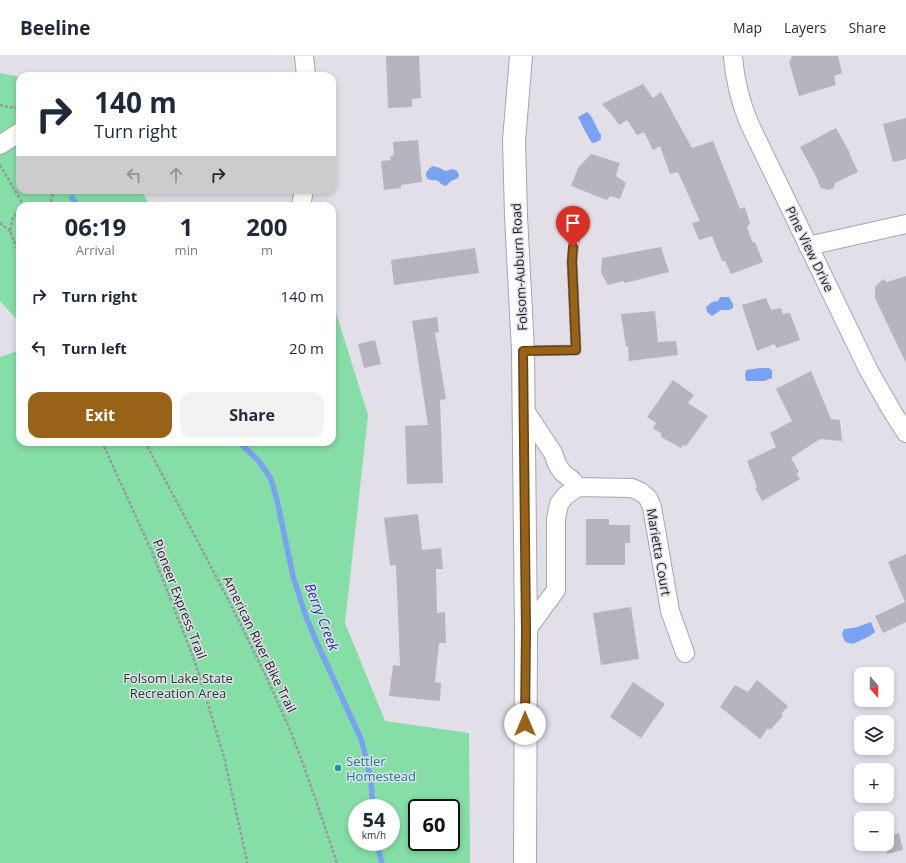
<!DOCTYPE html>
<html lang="en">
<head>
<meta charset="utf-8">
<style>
  :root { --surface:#fff; --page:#f2f2f3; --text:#1f2937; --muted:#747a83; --line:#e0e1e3; --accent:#986319 }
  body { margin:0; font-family:"Open Sans",sans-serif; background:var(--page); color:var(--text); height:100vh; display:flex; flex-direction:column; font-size:15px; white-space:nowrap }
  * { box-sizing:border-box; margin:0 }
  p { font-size:13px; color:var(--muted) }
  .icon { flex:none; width:22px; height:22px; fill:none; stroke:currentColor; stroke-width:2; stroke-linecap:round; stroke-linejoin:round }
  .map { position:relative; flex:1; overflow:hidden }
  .details { position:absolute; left:16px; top:146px; width:320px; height:244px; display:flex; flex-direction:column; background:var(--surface); border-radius:12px; box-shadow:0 2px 6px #0003 }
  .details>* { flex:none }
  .guide { position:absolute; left:16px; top:16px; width:320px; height:122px; border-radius:12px; box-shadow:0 2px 6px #0003; background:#fff; color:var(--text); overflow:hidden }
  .needle { width:26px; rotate:160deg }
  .buttons { position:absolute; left:854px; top:611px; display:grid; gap:8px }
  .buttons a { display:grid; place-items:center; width:40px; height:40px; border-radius:8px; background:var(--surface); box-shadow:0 2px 6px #0003; font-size:20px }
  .speed { position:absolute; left:348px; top:743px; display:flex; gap:8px; font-size:20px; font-weight:700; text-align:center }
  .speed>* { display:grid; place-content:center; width:52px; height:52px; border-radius:50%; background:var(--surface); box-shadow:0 2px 6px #0003; line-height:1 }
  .speed small { font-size:10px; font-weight:400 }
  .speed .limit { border:2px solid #111; border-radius:6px; background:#fff; color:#111 }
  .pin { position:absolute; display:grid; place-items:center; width:34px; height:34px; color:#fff; margin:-41px -17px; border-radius:50% 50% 50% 0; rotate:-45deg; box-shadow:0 0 4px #0007 }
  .pin .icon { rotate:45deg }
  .me { position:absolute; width:44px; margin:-22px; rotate:0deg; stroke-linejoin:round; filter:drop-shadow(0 0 3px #0008) }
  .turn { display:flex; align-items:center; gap:14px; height:84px; padding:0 12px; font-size:18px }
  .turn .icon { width:52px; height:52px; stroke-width:2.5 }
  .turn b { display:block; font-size:28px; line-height:34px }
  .lanes { display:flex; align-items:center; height:38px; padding:0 12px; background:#0003; justify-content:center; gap:20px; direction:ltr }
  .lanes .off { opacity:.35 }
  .eta { display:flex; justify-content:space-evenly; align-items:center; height:68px; text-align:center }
  .eta b { font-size:24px; font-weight:700; line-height:28px }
  .action { display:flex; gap:8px; margin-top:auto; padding:8px 12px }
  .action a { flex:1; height:46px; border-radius:12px; background:var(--accent); color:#fff; font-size:16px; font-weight:700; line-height:46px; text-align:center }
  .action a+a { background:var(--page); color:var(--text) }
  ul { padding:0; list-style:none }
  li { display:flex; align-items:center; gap:12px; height:52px; padding:0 12px }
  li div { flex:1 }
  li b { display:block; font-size:15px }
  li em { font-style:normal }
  header { display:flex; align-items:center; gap:24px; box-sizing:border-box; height:56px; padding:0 20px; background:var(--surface); border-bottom:1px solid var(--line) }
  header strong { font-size:19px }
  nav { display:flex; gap:22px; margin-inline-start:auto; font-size:14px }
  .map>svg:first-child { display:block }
  .green { fill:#84dea5; fill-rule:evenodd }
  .water { fill:#79a2f2 }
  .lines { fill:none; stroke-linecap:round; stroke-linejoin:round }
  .stream { stroke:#79a2f2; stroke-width:5.5 }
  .building { fill:#b6b4be }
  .lane-casing { stroke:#a6a4ad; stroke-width:11 }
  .street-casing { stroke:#a6a4ad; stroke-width:20 }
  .primary-casing { stroke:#a6a4ad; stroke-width:24 }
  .path { stroke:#99979f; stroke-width:2.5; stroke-dasharray:3 2; stroke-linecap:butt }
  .lane { stroke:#fff; stroke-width:9 }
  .street { stroke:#fff; stroke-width:18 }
  .primary { stroke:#fff; stroke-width:22 }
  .route-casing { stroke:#634010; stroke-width:10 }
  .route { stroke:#986319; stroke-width:7 }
  .culture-dot { fill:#0f9aa8; stroke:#e2dfe9; stroke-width:1.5 }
  .labels { text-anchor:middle; stroke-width:3; stroke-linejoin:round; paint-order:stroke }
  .street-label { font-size:13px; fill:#1e1d20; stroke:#e2dfe9 }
  .park-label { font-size:13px; fill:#1a422a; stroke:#e2dfe9 }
  .culture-label { font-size:13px; fill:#0d838f; stroke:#e2dfe9; text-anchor:start }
  .water-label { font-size:14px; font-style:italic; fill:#143c97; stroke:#e2dfe9 }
</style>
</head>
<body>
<header>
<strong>Beeline</strong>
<nav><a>Map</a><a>Layers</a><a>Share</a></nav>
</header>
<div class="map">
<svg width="906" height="807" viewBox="0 0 906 807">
  <rect width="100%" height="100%" fill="#e2dfe9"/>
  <path class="green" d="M0,17L20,21V134H141L150,150H20V267L0,245Z
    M332,244L368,359L345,567L385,665L469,677L470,807H0V301L20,294V386H332ZM357,752H391V786H357ZM417,752H451V786H417Z"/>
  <path class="water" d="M587,56C593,60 596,72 601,79V83L597,86L592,87L585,75L578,61Z
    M433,110L440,112L445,115L453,113L457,115L459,119L458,122L451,125L446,130C441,129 441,127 438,125C435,123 431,125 428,123C423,118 429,112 433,110Z
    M720,241H729L733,248V252L729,254H721L712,260L707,256L706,251L712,246L718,245Z
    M760,312H769L772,314V322L764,325H746L745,319L746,314Z
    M871,566L875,576L870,580L853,588L845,586L842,578L844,573L854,572Z"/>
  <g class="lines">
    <path class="stream" d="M72,142L78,150
      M239,386L258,404L271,423L277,444L293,520L305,558L317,587L361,683L367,706L371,726L373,752
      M378,786L379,796L382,807"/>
  </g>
  <path class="building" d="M386,0H419L421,42L412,43V51L388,52Z
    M792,0H838L842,17L834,20L836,29L799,40L789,6Z
    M643,28L653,42L661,36L692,92L713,85L740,153L745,151L750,168L747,171L752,185L756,188L763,206L731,218L725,205H722L712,180L699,184L692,167L700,165L678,116L670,118L660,90L653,94L644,76L637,79L627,64L619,69L613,60L602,48Z
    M906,62V103L893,106L883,68Z
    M836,72L850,97H849L858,116L835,127L834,132L828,134L821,132L818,126V124L800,91Z
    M418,84L422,126L401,129V132L384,134L381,105L391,104L390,100L394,99L393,86Z
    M591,98L620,107L616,120L626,127L620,143L610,140L607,144L571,130L578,112Z
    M661,191L669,216L625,227L623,225L608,229L601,217L602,202Z
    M475,192L479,217L394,229L391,204Z
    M906,220V307L875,242V231L883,223L887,226Z
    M766,242L771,254L781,252L783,258L790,257L800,284L777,292L774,288L757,295L742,249Z
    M655,255L658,286L676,285L678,299L629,305L628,290H626L621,258Z
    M437,261L439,276L435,277L446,343L440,344L443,427L407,428L405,370L428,369L412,265Z
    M375,284L381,308L364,312L358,288Z
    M811,315L831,363L840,364L842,385L820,383L791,402L799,416L796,418L800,423L762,445L755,432L757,431L747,405L776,391L770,377L792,365L776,333Z
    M673,324L694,339L688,347L708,360L686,390L683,389L681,392L661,381V377L653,373L656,367L647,361Z
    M418,458L422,494L441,492L443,513H436L437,557L445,556L446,587H439L435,626L441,627L440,645L389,640L393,609L400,610L396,509L390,510L384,462Z
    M586,463H609V469H630V487H625V509H586Z
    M906,498V566L883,577L875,560L905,546L888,506Z
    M631,551L639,603L601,609L593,557Z
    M757,624L788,650L781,658L783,660L770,674L768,672L760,683L720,651L735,629L748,636Z
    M633,626L665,648L641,682L610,661Z
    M899,777L903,794L887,798V780Z"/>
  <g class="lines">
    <defs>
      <path id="lane" d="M523,295L576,294L572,205L575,177"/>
      <path id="street" d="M304,0L306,20
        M733,1C735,25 740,45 749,67L869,315L892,355L906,377
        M0,89L20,76
        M301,150L304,134
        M808,190L906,168
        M524,353L553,397L557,408L563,417L572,424L578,431
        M526,575L556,534V463L559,448L565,440L578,431L632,432L641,436L648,442L652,451L670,555L685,597"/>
      <path id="primary" d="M521,0L514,85L516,160L523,295L526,575L525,807"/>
    </defs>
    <use href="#lane" class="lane-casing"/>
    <use href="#street" class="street-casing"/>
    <use href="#primary" class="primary-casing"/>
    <path class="path" d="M0,49L20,53
      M0,109L24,150
      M48,150L51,145L54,134
      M20,154L13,162L10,175L20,201
      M0,167L10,175
      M102,386L152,496L195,606L224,701L247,805V807
      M145,386C194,479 245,571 287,667C306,713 321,760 337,807"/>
    <use href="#lane" class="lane"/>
    <use href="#street" class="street"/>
    <use href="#primary" class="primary"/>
  </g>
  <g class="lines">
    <defs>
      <path id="route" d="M525,668L526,575L523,295L576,294L572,205L573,191"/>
    </defs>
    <use href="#route" class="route-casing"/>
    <use href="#route" class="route"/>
  </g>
  <circle class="culture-dot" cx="338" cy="712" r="4"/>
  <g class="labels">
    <g class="street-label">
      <text transform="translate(810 193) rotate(64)" y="5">Pine View Drive</text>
      <text transform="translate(519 211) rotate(-93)" y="5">Folsom-Auburn Road</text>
      <text transform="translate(659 496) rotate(80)" y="5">Marietta Court</text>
      <text transform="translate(180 543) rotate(69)" y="5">Pioneer Express Trail</text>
      <text transform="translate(260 588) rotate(64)" y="5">American River Bike Trail</text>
    </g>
    <g class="park-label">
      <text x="178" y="627">Folsom Lake State<tspan x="178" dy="15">Recreation Area</tspan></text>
    </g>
    <g class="culture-label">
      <text x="346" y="710">Settler<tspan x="346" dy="15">Homestead</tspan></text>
    </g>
    <g class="water-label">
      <text transform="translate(322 561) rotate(69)" y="5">Berry Creek</text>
    </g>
  </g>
</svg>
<div class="buttons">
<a><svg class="needle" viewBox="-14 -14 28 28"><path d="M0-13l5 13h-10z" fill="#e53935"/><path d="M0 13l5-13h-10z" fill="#747a83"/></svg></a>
<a><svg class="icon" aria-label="layers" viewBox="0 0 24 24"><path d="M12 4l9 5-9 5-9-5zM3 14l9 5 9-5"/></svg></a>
<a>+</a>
<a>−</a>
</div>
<div class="speed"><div>54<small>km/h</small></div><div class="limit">60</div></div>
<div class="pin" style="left:573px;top:191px;background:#d93025"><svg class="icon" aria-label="arrive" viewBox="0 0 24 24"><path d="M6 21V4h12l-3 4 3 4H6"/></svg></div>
<svg class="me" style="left:525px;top:668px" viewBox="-20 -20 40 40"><circle r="19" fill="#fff"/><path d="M0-13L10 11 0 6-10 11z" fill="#986319"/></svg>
<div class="guide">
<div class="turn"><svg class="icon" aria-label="right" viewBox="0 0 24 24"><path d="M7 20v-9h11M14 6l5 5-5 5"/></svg><div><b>140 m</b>Turn right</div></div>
<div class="lanes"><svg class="icon off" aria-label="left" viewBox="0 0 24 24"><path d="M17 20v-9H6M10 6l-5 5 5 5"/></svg><svg class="icon off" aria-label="ahead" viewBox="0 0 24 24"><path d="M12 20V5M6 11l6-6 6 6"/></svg><svg class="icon" aria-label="right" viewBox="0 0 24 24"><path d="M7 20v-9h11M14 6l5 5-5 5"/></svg></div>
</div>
<section class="details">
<div class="eta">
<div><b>06:19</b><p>Arrival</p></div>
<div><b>1</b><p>min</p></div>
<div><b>200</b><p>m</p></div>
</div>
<ul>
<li><svg class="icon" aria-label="right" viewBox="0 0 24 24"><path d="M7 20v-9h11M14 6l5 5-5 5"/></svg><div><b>Turn right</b></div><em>140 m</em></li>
<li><svg class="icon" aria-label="left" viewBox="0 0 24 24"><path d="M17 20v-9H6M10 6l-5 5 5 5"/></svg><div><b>Turn left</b></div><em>20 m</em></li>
</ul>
<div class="action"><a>Exit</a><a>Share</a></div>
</section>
</div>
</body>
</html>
